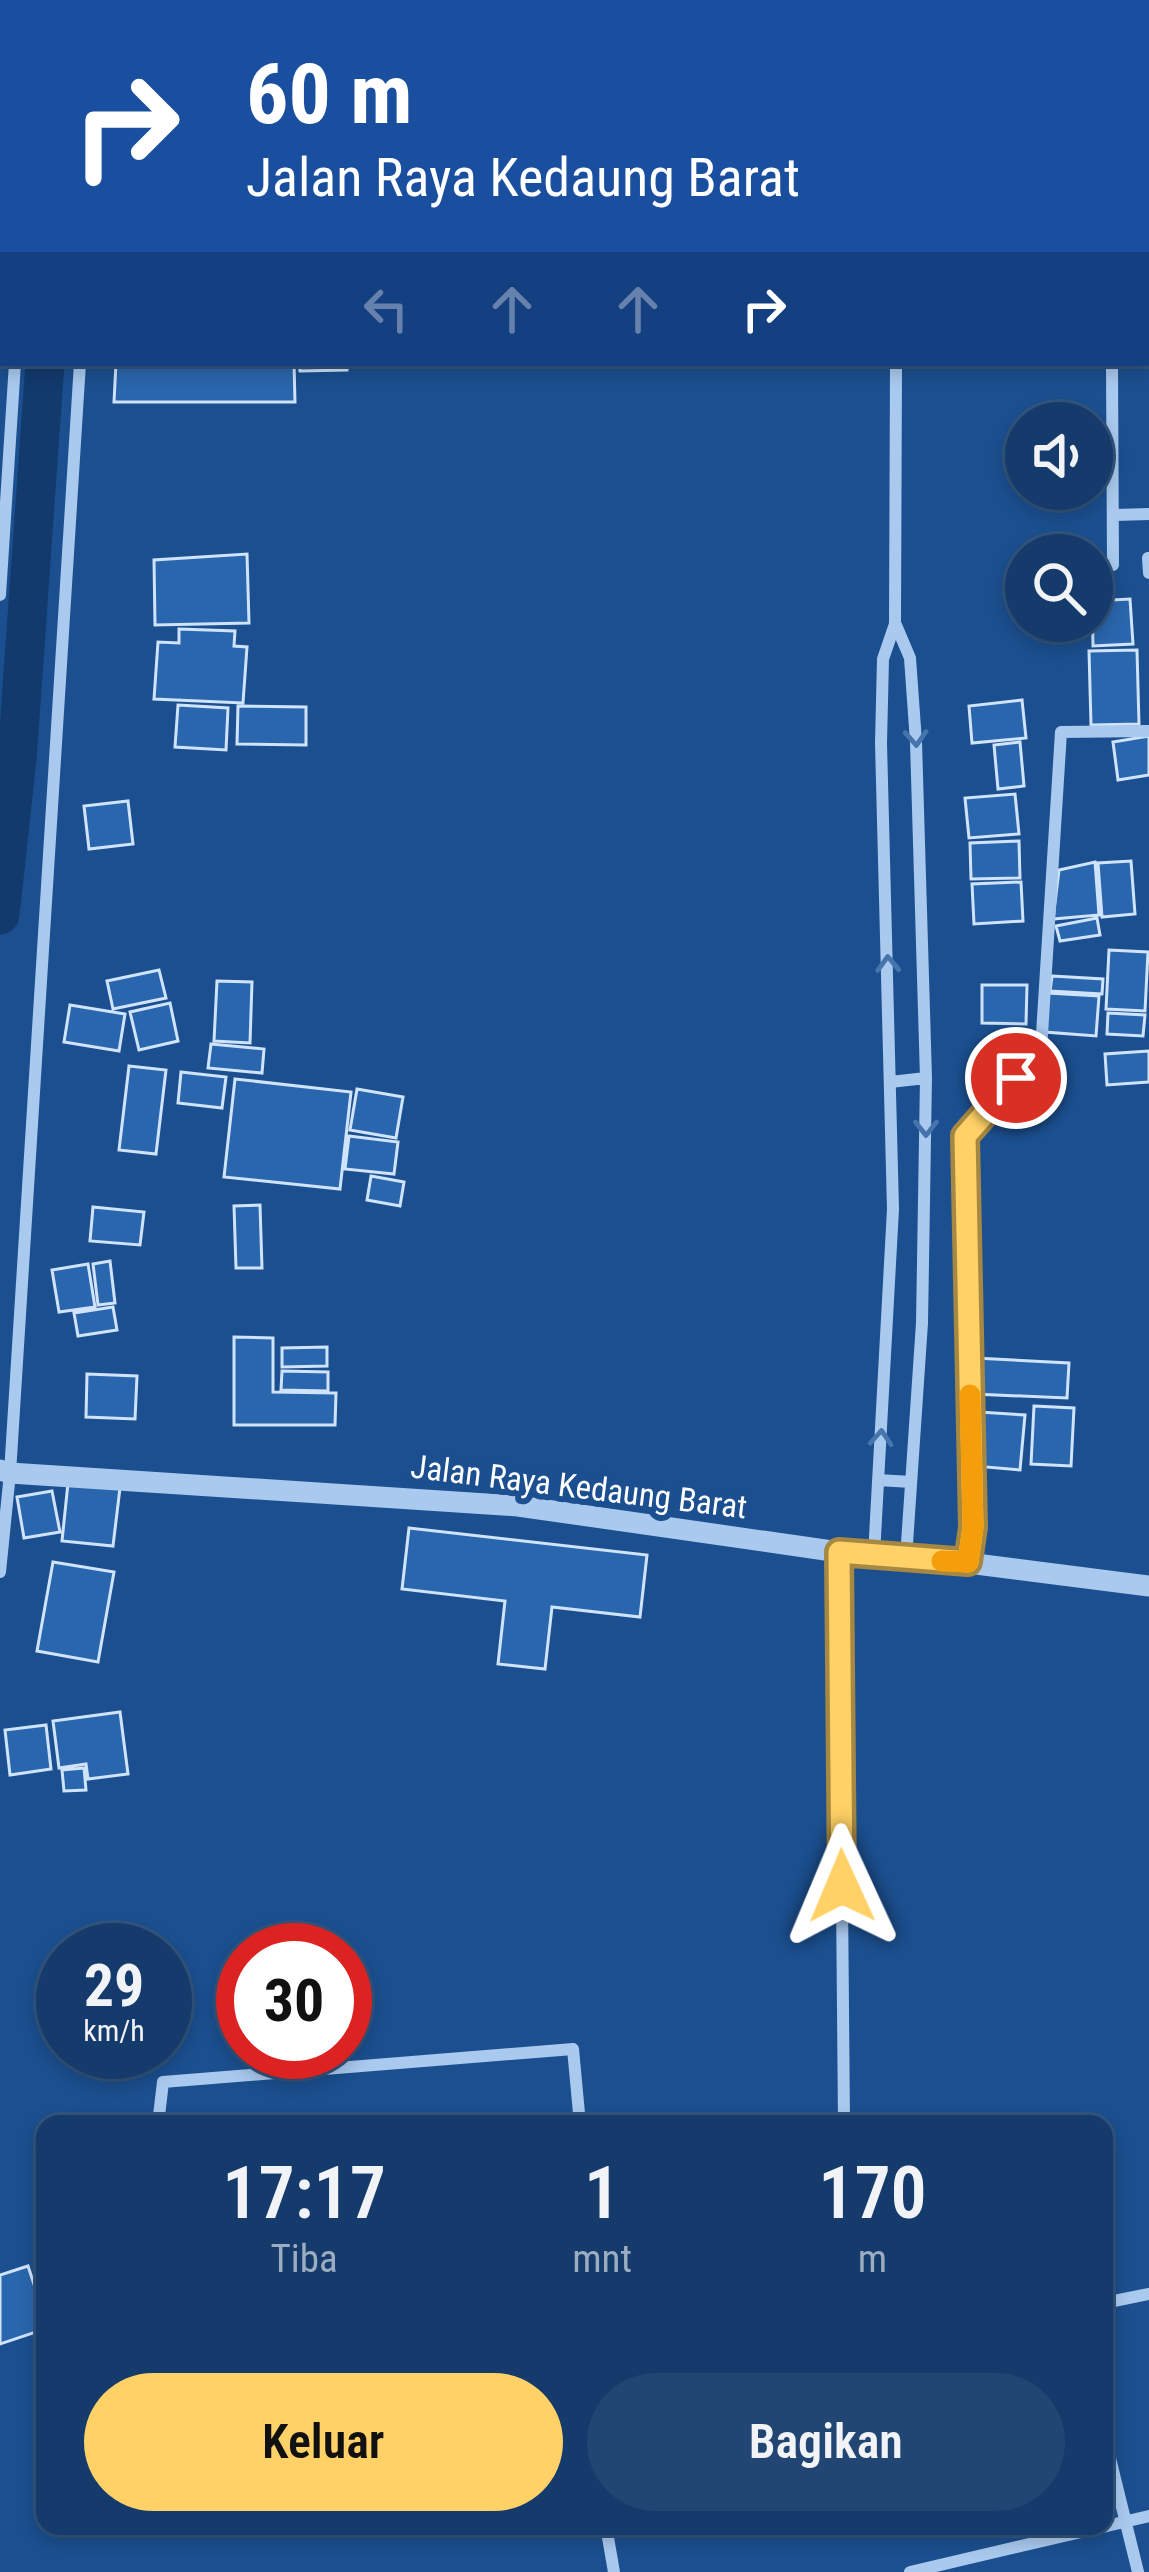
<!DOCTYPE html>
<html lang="id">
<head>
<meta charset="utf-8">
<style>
  :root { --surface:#143b6b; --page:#214673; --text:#f1f3f6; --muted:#9dadc1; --line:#33557e; --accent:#ffd166 }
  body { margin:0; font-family:"Roboto Condensed",sans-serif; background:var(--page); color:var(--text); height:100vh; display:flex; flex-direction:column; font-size:45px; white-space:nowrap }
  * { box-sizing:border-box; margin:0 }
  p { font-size:39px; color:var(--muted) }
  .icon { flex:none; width:66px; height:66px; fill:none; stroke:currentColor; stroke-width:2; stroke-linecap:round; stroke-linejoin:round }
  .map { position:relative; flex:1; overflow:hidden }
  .sheet { position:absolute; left:36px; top:2115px; width:1077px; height:420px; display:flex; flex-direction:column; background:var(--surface); border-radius:24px; box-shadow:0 6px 18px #0003,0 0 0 3px var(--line) }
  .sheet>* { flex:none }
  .guide { position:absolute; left:0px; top:0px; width:1149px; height:366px; box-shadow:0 6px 18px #0003,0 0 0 3px var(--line); background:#1a4fa0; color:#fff; overflow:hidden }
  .controls { position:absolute; left:1005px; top:402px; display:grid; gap:24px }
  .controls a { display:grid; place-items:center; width:108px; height:108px; border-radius:50%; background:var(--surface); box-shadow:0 6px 18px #0003,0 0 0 3px var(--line); font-size:60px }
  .speed { position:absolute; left:36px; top:1923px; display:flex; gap:24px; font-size:60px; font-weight:700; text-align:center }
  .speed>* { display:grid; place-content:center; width:156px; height:156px; border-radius:50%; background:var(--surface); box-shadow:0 6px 18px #0003,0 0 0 3px var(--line); line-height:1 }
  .speed small { font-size:30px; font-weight:400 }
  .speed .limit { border:18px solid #d22; background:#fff; color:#111 }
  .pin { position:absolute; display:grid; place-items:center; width:102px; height:102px; color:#fff; margin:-51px; border:6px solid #fff; border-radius:50%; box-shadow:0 3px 12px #0007 }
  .me { position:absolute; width:132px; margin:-66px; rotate:359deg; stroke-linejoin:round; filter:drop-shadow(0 0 9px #0008) }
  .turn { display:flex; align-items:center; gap:42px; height:252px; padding:0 48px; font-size:54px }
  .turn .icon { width:156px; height:156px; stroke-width:2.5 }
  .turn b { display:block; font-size:84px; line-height:102px }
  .lanes { display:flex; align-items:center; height:114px; padding:0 48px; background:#0003; justify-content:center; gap:60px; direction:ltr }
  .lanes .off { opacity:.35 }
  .eta { display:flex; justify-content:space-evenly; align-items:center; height:204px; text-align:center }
  .eta b { font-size:72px; font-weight:600; line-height:84px }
  .button { display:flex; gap:24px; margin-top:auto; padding:24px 48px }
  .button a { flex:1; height:138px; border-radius:72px; background:var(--accent); color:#111; font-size:48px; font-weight:600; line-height:138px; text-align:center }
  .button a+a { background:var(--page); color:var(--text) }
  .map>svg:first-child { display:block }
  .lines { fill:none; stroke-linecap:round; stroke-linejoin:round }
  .canal { stroke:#123a6d; stroke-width:39 }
  .building { fill:#2a66ad; stroke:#cfe3fa; stroke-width:3 }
  .minor { stroke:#a9c9ee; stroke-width:12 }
  .tertiary { stroke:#a9c9ee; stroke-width:21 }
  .oneway { stroke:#4674ac }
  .route-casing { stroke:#a68842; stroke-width:30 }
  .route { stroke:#ffd166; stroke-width:21 }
  .slow { stroke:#f59e0b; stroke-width:21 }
  .labels { text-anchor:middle; stroke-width:12; stroke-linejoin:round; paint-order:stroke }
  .street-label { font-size:33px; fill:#fff; stroke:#1b4f8f }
</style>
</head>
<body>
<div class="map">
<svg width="1149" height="2572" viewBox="0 0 1149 2572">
  <rect width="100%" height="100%" fill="#1b4f8f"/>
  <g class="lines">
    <path class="canal" d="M70,3L71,0
      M0,915L17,759L45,363"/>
  </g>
  <path class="building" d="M153,0H282V3H152Z
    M116,363H294L295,402H114Z
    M299,363H347V370L300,371Z
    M247,554L249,623L155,625L154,560Z
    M1130,599L1133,644L1093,646L1092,601Z
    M179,629L235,631L234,646L247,647L243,703L154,699L158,642L179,643Z
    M1137,650L1139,724L1091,725L1089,651Z
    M1022,700L1026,738L972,743L969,706Z
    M178,705L228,708L226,750L175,747Z
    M238,706L306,707V745L237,744Z
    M1149,736V775L1118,780L1113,742Z
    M1020,742L1024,786L998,789L994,745Z
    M1015,794L1019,834L969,838L965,798Z
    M128,801L133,844L89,849L84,806Z
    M1019,841L1020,878L971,879L970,843Z
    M1131,861L1135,914L1102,917L1098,863Z
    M1095,862L1099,915L1053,919L1059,870Z
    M1021,882L1023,921L974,924L972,884Z
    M1097,918L1100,935L1060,941L1056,926Z
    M1109,950L1148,952L1145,1011L1106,1009Z
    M159,970L166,998L113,1009L107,981Z
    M1052,976L1103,979L1102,994L1050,991Z
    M217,981L252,982L250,1043L214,1041Z
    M982,985H1027L1026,1024L982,1023Z
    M1047,993L1099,996L1096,1036L1045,1032Z
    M170,1003L178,1041L139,1050L130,1012Z
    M70,1005L125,1014L119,1051L64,1042Z
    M1108,1013L1145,1015L1143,1036L1107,1034Z
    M211,1044L264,1049L262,1073L208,1068Z
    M1149,1051V1082L1107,1085L1105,1054Z
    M129,1066L166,1070L156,1154L119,1150Z
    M181,1072L226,1077L222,1108L178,1103Z
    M235,1079L351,1092L340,1189L224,1177Z
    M357,1089L403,1097L396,1138L350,1130Z
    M349,1136L398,1142L394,1174L345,1169Z
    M371,1176L404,1182L400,1206L367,1200Z
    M260,1205L262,1268H236L234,1206Z
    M93,1207L144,1212L140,1245L90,1241Z
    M110,1261L115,1303L98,1305L93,1264Z
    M88,1264L95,1307L59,1312L52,1270Z
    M113,1307L117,1330L78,1336L74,1313Z
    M234,1337L273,1338V1392L336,1393L335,1425H234Z
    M327,1347V1366L282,1367V1348Z
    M975,1358L1069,1363L1067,1398L974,1394Z
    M282,1371L328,1372V1391L281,1390Z
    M87,1374L137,1376L135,1419L86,1417Z
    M1034,1406L1074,1408L1071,1466L1031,1464Z
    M979,1412L1025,1415L1020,1470L974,1466Z
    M68,1483L120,1488L113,1546L62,1541Z
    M52,1491L60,1532L24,1538L17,1497Z
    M409,1528L647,1555L640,1617L552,1607L545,1669L498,1664L505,1601L402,1589Z
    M53,1562L114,1572L98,1662L37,1651Z
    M120,1712L128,1774L88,1779L86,1764L59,1768L53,1721Z
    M46,1725L51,1769L10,1775L5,1730Z
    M84,1768L86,1790L64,1791L62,1770Z
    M28,2266L45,2318V2329L0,2344V2275Z"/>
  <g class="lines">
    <path class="minor" d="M34,3L35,0
      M103,3V0
      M898,3V0
      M1146,141H1149
      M0,320H3
      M1146,329H1149
      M1112,363L1113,565
      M1115,515L1149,514
      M1148,558L1149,573
      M0,595L15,363
      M896,625L910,658L916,742L926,1078L922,1323L906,1558
      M890,1082L926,1078
      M878,1480L911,1482
      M839,1552L844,2124
      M874,1555L893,1209L881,743L883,659L895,624L896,363
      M968,1563L972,1527L965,1136L1041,1050L1061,732L1149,731
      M0,1572L10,1473L80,363
      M158,2124L163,2082L573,2049L580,2124
      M1104,2303L1149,2294
      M1104,2434L1138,2572
      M606,2526L614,2572
      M910,2572L1149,2516"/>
    <path class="tertiary" d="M0,1470L10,1473L518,1506L839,1552L968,1563L1149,1586"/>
  </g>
  <defs><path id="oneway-chevron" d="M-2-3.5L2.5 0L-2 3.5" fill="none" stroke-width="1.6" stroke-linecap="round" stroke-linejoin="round" transform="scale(3)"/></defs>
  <g class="oneway">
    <use href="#oneway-chevron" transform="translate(916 738) rotate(87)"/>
    <use href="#oneway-chevron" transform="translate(888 964) rotate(-92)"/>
    <use href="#oneway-chevron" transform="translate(926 1128) rotate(90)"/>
    <use href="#oneway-chevron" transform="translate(881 1438) rotate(-86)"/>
  </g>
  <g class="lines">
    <defs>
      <path id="route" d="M842,1886L839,1552L968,1562L973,1527L965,1136L1016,1078"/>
    </defs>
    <use href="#route" class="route-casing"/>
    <use href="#route" class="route"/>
    <path class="slow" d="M942,1561L968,1562L973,1527L970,1395"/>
  </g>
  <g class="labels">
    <g class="street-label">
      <text transform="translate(579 1486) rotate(7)" y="12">Jalan Raya Kedaung Barat</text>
    </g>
  </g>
</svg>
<div class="controls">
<a><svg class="icon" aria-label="sound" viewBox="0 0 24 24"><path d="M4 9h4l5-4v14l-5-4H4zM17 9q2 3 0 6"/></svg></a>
<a><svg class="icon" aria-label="search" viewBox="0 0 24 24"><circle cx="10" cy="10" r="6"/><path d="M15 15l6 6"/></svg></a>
</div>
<div class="speed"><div>29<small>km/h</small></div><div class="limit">30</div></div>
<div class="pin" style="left:1016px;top:1078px;background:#d93025"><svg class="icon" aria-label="arrive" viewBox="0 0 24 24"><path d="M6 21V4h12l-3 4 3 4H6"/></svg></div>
<svg class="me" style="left:842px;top:1886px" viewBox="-20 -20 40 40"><path d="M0-17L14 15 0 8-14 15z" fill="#ffd166" stroke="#fff" stroke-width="4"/></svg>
<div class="guide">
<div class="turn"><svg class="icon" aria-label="right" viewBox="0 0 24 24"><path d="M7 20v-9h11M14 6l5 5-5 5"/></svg><div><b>60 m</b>Jalan Raya Kedaung Barat</div></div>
<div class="lanes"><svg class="icon off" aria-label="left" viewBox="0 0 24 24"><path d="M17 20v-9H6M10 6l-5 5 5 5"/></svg><svg class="icon off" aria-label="ahead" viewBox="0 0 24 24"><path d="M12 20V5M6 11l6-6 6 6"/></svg><svg class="icon off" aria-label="ahead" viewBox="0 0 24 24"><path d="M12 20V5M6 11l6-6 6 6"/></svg><svg class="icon" aria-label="right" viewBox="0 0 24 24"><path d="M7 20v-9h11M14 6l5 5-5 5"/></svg></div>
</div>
<section class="sheet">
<div class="eta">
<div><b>17:17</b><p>Tiba</p></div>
<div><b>1</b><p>mnt</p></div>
<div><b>170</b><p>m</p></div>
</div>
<div class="button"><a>Keluar</a><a>Bagikan</a></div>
</section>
</div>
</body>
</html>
